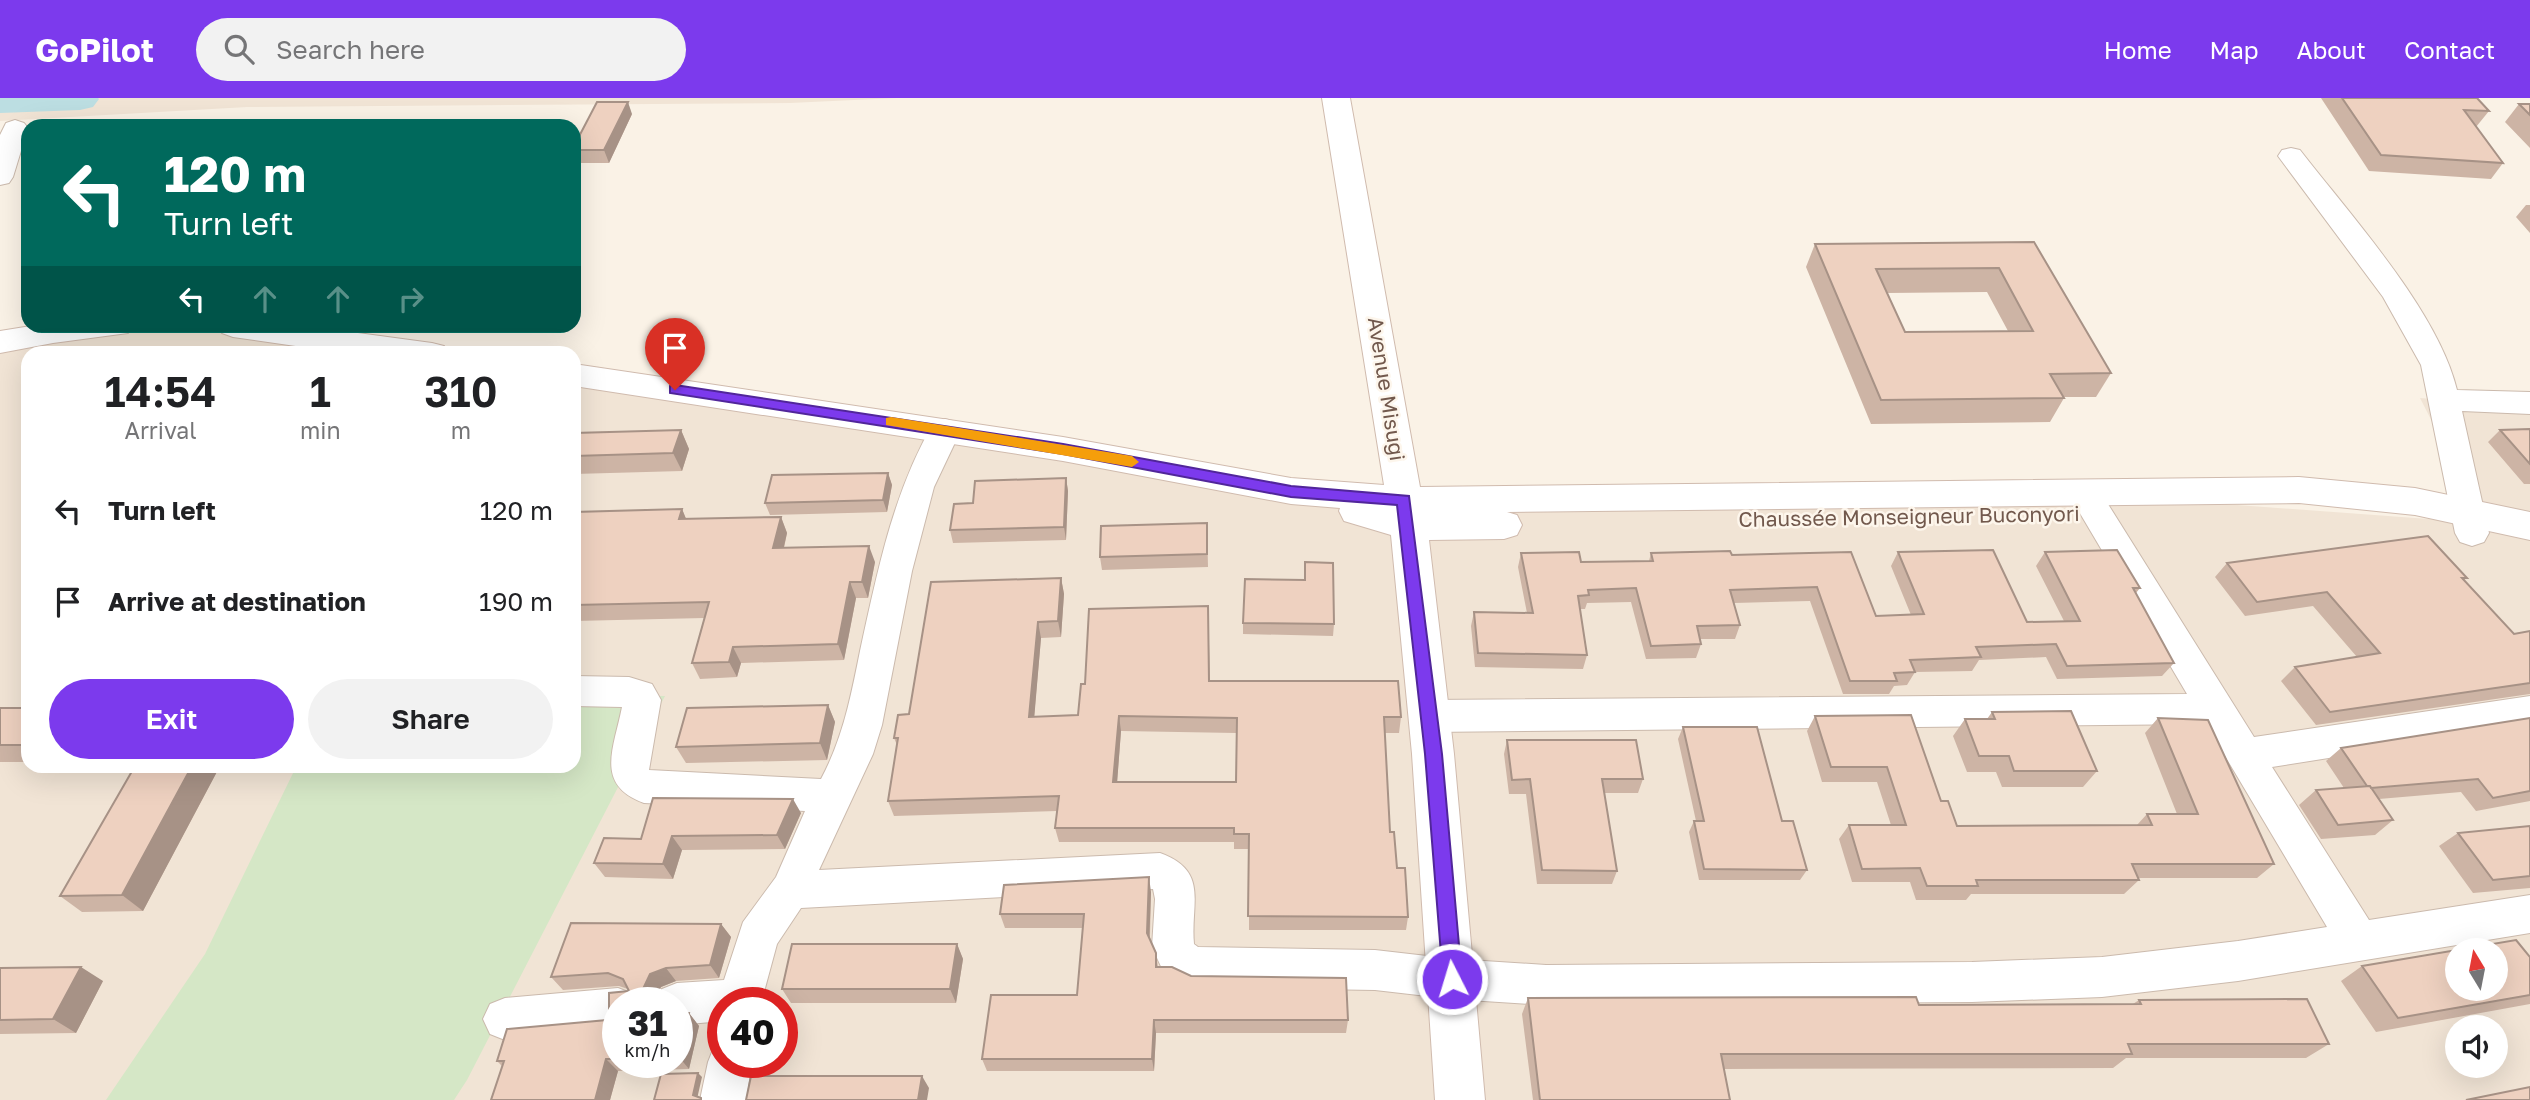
<!DOCTYPE html>
<html lang="en">
<head>
<meta charset="utf-8">
<style>
  :root { --surface:#fff; --page:#f2f2f2; --text:#202124; --muted:#757577; --accent:#7c3aed }
  body { margin:0; font-family:"Golos Text",sans-serif; background:var(--page); color:var(--text); height:100vh; display:flex; flex-direction:column; font-size:26px; white-space:nowrap }
  * { box-sizing:border-box; margin:0 }
  p { font-size:23px; color:var(--muted) }
  .icon { flex:none; width:38px; height:38px; fill:none; stroke:currentColor; stroke-width:2; stroke-linecap:round; stroke-linejoin:round }
  .map { position:relative; flex:1; overflow:hidden }
  .side { position:absolute; left:21px; top:248px; width:560px; height:427px; display:flex; flex-direction:column; background:var(--surface); border-radius:21px; box-shadow:0 7px 28px #0002 }
  .side>* { flex:none }
  .banner { position:absolute; left:21px; top:21px; width:560px; height:214px; border-radius:21px; box-shadow:0 7px 28px #0002; background:#00695c; color:#fff; overflow:hidden }
  .needle { width:46px; rotate:350deg }
  .tools { position:absolute; left:2445px; top:840px; display:grid; gap:14px }
  .tools a { display:grid; place-items:center; width:63px; height:63px; border-radius:50%; background:var(--surface); box-shadow:0 7px 28px #0002; font-size:35px }
  .speed { position:absolute; left:602px; top:889px; display:flex; gap:14px; font-size:35px; font-weight:700; text-align:center }
  .speed>* { display:grid; place-content:center; width:91px; height:91px; border-radius:50%; background:var(--surface); box-shadow:0 7px 28px #0002; line-height:1 }
  .speed small { font-size:18px; font-weight:400 }
  .speed .limit { border:10px solid #d22; background:#fff; color:#111 }
  .pin { position:absolute; display:grid; place-items:center; width:60px; height:60px; color:#fff; margin:-72px -30px; border-radius:50% 50% 50% 0; rotate:-45deg; box-shadow:0 0 7px #0007 }
  .pin .icon { rotate:45deg }
  .me { position:absolute; width:77px; margin:-38px; rotate:355deg; stroke-linejoin:round; filter:drop-shadow(0 0 5px #0008) }
  .turn { display:flex; align-items:center; gap:24px; height:147px; padding:0 28px; font-size:32px }
  .turn .icon { width:91px; height:91px; stroke-width:2.5 }
  .turn b { display:block; font-size:49px; line-height:60px }
  .lanes { display:flex; align-items:center; height:66px; padding:0 28px; background:#0003; justify-content:center; gap:35px; direction:ltr }
  .lanes .off { opacity:.35 }
  .eta { display:flex; justify-content:space-evenly; align-items:center; height:119px; text-align:center }
  .eta b { font-size:42px; font-weight:600; line-height:49px }
  .cta { display:flex; gap:14px; margin-top:auto; padding:14px 28px }
  .cta a { flex:1; height:80px; border-radius:42px; background:var(--accent); color:#fff; font-size:28px; font-weight:600; line-height:80px; text-align:center }
  .cta a+a { background:var(--page); color:var(--text) }
  ul { padding:0; list-style:none }
  li { display:flex; align-items:center; gap:21px; height:91px; padding:0 28px }
  li div { flex:1 }
  li b { display:block; font-size:26px }
  li em { font-style:normal }
  header { display:flex; align-items:center; gap:42px; box-sizing:border-box; height:98px; padding:0 35px; background:var(--accent); color:#fff }
  header strong { font-size:33px }
  nav { display:flex; gap:38px; margin-inline-start:auto; font-size:24px }
  .search { width:490px; height:63px; background:var(--page); display:flex; align-items:center; gap:18px; box-sizing:border-box; padding:0 24px; border-radius:38px; color:var(--muted); font-size:26px }
  .map>svg:first-child { display:block }
  .residential { fill:#f1e4d5; fill-rule:evenodd }
  .green { fill:#d5e7c6 }
  .lines { fill:none; stroke-linecap:round; stroke-linejoin:round }
  .river { fill:#bcdee2; fill-rule:evenodd }
  .street-casing { stroke:#cbbaad; stroke-width:2 }
  .secondary-casing { stroke:#d0bbae; stroke-width:2 }
  .street { fill:#fff; fill-rule:evenodd }
  .secondary { fill:#fff; fill-rule:evenodd }
  .wall { fill:#cdb4a5; fill-rule:evenodd }
  .shaded-wall { fill:#a79286 }
  .building { fill:#eed1c0; stroke:#a79286; stroke-width:2; fill-rule:evenodd }
  .route { fill:#7c3aed; stroke:#51269a; stroke-width:2 }
  .slow { fill:#f59e0b }
  .labels { text-anchor:middle; stroke-width:5; stroke-linejoin:round; paint-order:stroke }
  .street-label { font-size:21px; fill:#72594d; stroke:#fdf6ec }
</style>
</head>
<body>
<header>
<strong>GoPilot</strong>
<div class="search"><svg class="icon" aria-label="search" viewBox="0 0 24 24"><circle cx="10" cy="10" r="6"/><path d="M15 15l6 6"/></svg>Search here</div>
<nav><a>Home</a><a>Map</a><a>About</a><a>Contact</a></nav>
</header>
<div class="map">
<svg width="2530" height="1002" viewBox="0 0 2530 1002">
  <rect width="100%" height="100%" fill="#faf2e6"/>
  <path class="residential" d="M0,0H897L790,5L247,9L0,23Z
    M133,228L274,229L424,255L28,256V668H574V279L1417,409L2169,402L2456,423L2449,357L2420,300L2530,309V1002H0V246ZM2457,852H2496V891H2457ZM618,905H677V964H618ZM723,905H782V964H723ZM2457,929H2496V968H2457Z"/>
  <path class="green" d="M574,597L665,598L467,982L454,1002H106L205,856L296,669L574,668Z"/>
  <g class="lines">
    <path class="river" d="M0,0H98L99,1L93,9L80,12L0,15Z"/>
    <defs>
      <path id="street" d="M15,22L24,25L28,30L13,79L9,85L0,87V37L6,25Z
        M2291,50L2300,52C2351,118 2438,213 2457,292L2530,294V316L2462,313L2489,435L2484,444L2472,448L2460,444L2455,435L2421,267L2383,199L2278,58L2282,52Z
        M945,321L956,324L961,332L934,389L912,473L882,627L873,656L819,772L1160,755C1210,773 1190,806 1194,846L1198,849L1375,852L1453,861L1546,867L1972,864L2102,859L2238,843L2327,829L2206,626L1429,634L1416,629L1410,618L1416,607L1429,602L2187,596L2068,395L2072,387L2084,383L2096,387L2254,639L2530,598V628L2272,669L2369,822L2530,797V835L2238,883L2102,899L1972,904L1546,907L1453,901L1375,892L1192,889L1164,875L1152,849L1155,801L1153,791L801,810L777,846L761,905H723V923L677,927V905H656L662,891L677,885L724,882L743,824L776,779L805,713L644,705C594,687 614,650 622,609L574,608V578L629,579L652,586L661,602L649,672L821,681C843,640 851,598 860,553C877,475 893,394 934,324Z
        M618,890L633,896L637,905H618V932L505,942L490,936L483,921L490,906L505,900Z
        M723,945V964H752L746,1002H700L708,964L714,949Z"/>
      <path id="secondary" d="M1322,0H1350L1420,389L2299,379L2415,390L2530,414V442L2415,417L2299,405L1507,414L1517,417L1522,427L1517,437L1504,441L1429,442L1454,656L1485,1002H1435L1412,656L1391,437L1344,423L1339,413L1340,410L1291,406L1063,363L574,288V266L1063,339L1291,380L1384,387Z
        M31,228H133L128,235L53,245L0,255V233Z
        M217,228H306L432,245L444,248L448,256H351L233,239L222,235Z"/>
    </defs>
    <use href="#street" class="street-casing"/>
    <use href="#secondary" class="secondary-casing"/>
    <use href="#street" class="street"/>
    <use href="#secondary" class="secondary"/>
  </g>
  <path class="wall" d="M2321,0H2477L2489,13L2476,29L2503,65L2491,81L2369,73Z
    M2519,6H2530V50L2505,24Z
    M632,16L609,65H577L574,58V48Z
    M2526,107H2530V135L2516,119Z
    M2034,144L2111,275L2096,299H2063L2064,300L2050,324L1871,326L1806,169L1815,146ZM1987,194L2008,233L1905,234L1887,195Z
    M2530,331V386H2524L2488,344L2500,332Z
    M681,332L689,351L682,373L574,376V335Z
    M888,375L892,387L887,414L770,417L765,405Z
    M1066,380L1068,393L1066,442L953,445L950,432L973,405Z
    M682,411L686,421L781,419L787,435L784,450L875,464L868,500H856L844,562L741,565L737,579L700,581L692,565L704,520L574,523V414Z
    M1207,425L1208,469L1102,472L1100,459Z
    M1851,454L1876,518L1911,517L1891,468L1898,454L2027,524L2064,523L2036,468L2045,454L2140,490L2136,495L2174,565L2162,578L2057,581L2046,559L1979,562L1972,573L1915,574L1907,587L1894,588L1889,596H1843L1810,503L1734,505L1740,527L1735,541H1700L1701,546L1696,560L1646,561L1631,504L1587,505L1585,511H1580L1587,557L1583,571L1475,569L1471,528L1474,514L1527,515L1518,469L1521,455L1581,464L1649,463L1651,455L1732,457Z
    M2227,465L2467,480L2464,482L2514,536L2530,533V596L2316,627L2281,583L2295,569L2357,559L2313,508L2245,518L2215,479Z
    M1061,480L1064,496L1061,539L1041,540L1034,619L1078,617L1085,586L1208,508L1210,583L1401,619L1399,635H1385L1390,734L1408,819L1406,832H1249V751H1234V744H1059L1055,730L1057,713L894,718L888,703L897,647L894,640L909,616ZM1121,633L1236,635V684H1117Z
    M1243,525L1334,526L1333,538L1243,536Z
    M828,607L835,624L827,662L686,665L676,649Z
    M0,610H28V664H0Z
    M1992,614L2097,673L2083,689H2002L1996,674H1967L1953,638L1965,621H1987Z
    M1815,618L1941,703L1957,728L2137,727L2147,716H2177L2145,635L2158,620L2274,766L2257,780H2138L2139,782L2124,796H1971L1966,802H1916L1910,784H1852L1839,741L1849,727H1891L1877,684H1822L1807,633Z
    M2530,620V703L2476,713L2461,694L2379,701L2393,722L2375,737L2321,741L2299,707L2316,692L2344,690L2326,663L2341,650Z
    M1683,629L1782,723L1807,772L1800,782H1699L1689,734L1694,723H1696L1678,641Z
    M1507,642L1643,681L1638,695H1604L1617,773L1612,786H1537L1526,696H1509L1504,656Z
    M135,668H220L143,813L82,814L60,798Z
    M801,715L785,751L682,752L673,781L605,779L594,765L641,741Z
    M2530,728V790L2473,795L2439,748L2458,735Z
    M1151,794L1150,840L1156,855L1158,869L1348,922L1346,935H1156L1154,973H987L982,961L1077,897L1083,830H1005L1000,816Z
    M571,825L721,826L731,839L719,880L676,883L661,889L658,895H664L672,905H618V964H677V916L689,915L699,928L689,971L618,973L610,1002H491L502,968L497,963L507,931L607,922L609,920V895L629,893L628,891L619,888L563,892L551,879Z
    M957,846L963,861L956,905H791L782,891Z
    M2530,859V906L2376,934L2341,883L2362,868Z
    M0,870L103,883L76,935L0,936Z
    M1528,900L1919,907L2133,906L2139,902L2329,946L2306,960H2126L2113,970L1724,971L1730,1002H1533L1522,916Z"/>
  <path class="shaded-wall" d="M628,4L632,16L609,65L604,52Z
    M681,332L689,351L682,373L673,355Z
    M888,375L892,387L887,414L883,402Z
    M1066,380L1068,393L1066,442L1064,429Z
    M682,411L689,428L679,421Z
    M781,419L787,435L780,466L773,450Z
    M869,448L875,464L868,500L862,484Z
    M1061,480L1064,496L1061,539L1058,523Z
    M850,484L856,500L844,562L838,546Z
    M1038,524L1041,540L1033,634L1029,619Z
    M733,549L741,565L737,579L729,564Z
    M828,607L835,624L827,662L820,645Z
    M1119,618L1121,633L1116,699L1113,684Z
    M192,668H220L143,813L122,797Z
    M793,701L801,715L785,751L777,737Z
    M672,738L682,752L673,781L663,766Z
    M1149,779L1151,794L1149,849L1147,835Z
    M721,826L731,839L719,880L710,867Z
    M957,846L963,861L956,905L950,891Z
    M81,869L103,883L76,935L53,921Z
    M666,870L676,883L661,889L654,904L643,891L650,876Z
    M664,895L672,905H664Z
    M689,915L699,928L689,971L679,959Z
    M1154,922L1156,935L1154,973L1152,961Z
    M606,961L618,973L610,1002H595Z
    M698,975L702,979L697,1001L693,997Z
    M922,978L929,990L927,1002H918Z"/>
  <path class="building" d="M2342,0H2477L2489,13L2464,12L2503,65L2381,57Z
    M597,4H628L604,52H574V48Z
    M2519,6H2530V17Z
    M2034,144L2111,275L2050,276L2064,300L1881,302L1815,146ZM1999,170L2033,233L1905,234L1876,171Z
    M2530,331V366L2500,332Z
    M681,332L673,355L574,358V335Z
    M888,375L883,402L765,405L772,377Z
    M1066,380L1064,429L950,432L954,406L973,405L975,383Z
    M682,411L679,421L781,419L773,450L869,448L862,484H850L838,546L733,549L729,564L692,565L709,504L574,507V414Z
    M1207,425V456L1100,459L1101,428Z
    M2428,438L2467,480H2462L2514,536L2530,533V585L2330,614L2295,569L2380,555L2327,494L2257,504L2227,465Z
    M1993,452L2027,524L2080,523L2045,454L2117,452L2140,490H2133L2174,565L2067,568L2056,546L1976,549L1981,559L1910,562L1915,574L1894,575L1897,583H1850L1817,489L1730,492L1740,527L1697,528L1701,546L1651,548L1636,490L1588,492L1589,497L1578,498L1587,557L1478,555L1474,514L1533,515L1521,455L1579,454L1581,464L1653,463L1651,455L1730,453L1732,457L1851,454L1876,518L1924,516L1898,454Z
    M1305,464L1333,465L1334,526L1243,525L1245,481L1305,482Z
    M1061,480L1058,523L1038,524L1029,619L1078,617L1081,586H1085L1089,511L1208,508L1209,583H1398L1401,619H1384L1390,734H1394L1397,770H1405L1408,819L1248,818L1249,736H1234V730H1055L1059,698L888,703L898,640H894L898,617L909,616L931,484ZM1119,618L1237,620L1236,684H1113Z
    M828,607L820,645L676,649L687,610Z
    M0,610H28V647H0Z
    M2071,613L2097,673H2014L2009,658H1979L1965,621H1995L1992,614Z
    M1911,617L1941,703H1948L1957,728L2152,727L2147,716H2198L2158,620L2208,622L2274,766H2132L2139,782H1976L1978,788H1927L1920,770L1862,771L1849,727H1906L1887,669H1831L1815,618Z
    M2530,620V693L2493,700L2478,681L2371,690L2370,688H2367L2341,650Z
    M1683,629H1757L1782,723H1793L1807,772L1704,771L1694,723H1704Z
    M1507,642H1636L1643,681H1602L1617,773L1542,772L1530,681L1512,682Z
    M135,668H192L122,797L60,798Z
    M2370,688L2393,722L2338,727L2316,692Z
    M653,700L793,701L777,737L672,738L663,766L594,765L604,740L641,741Z
    M2530,728V778L2493,782L2458,735Z
    M1149,779L1147,835L1156,855V869H1172L1191,878L1346,880L1348,922H1154L1152,961H982L991,897H1077L1084,816H1000L1004,787Z
    M571,825L721,826L710,867L666,870L650,876L643,891L645,895H664V905H618V961H606L595,1002H491L504,963H497L507,931L607,922L609,920V895L629,893L623,881L608,875L551,879Z
    M2516,842L2530,859V897L2398,920L2362,868ZM2457,852H2496V891H2457Z
    M792,846H957L950,891H782Z
    M81,869L53,921L0,922V870Z
    M1916,899L1919,907L2141,906L2139,902L2307,901L2329,946H2128L2132,956H1721L1730,1002H1540L1528,900Z
    M689,915L679,959H677V916Z
    M698,975L693,997L701,1000V1002H654L661,976Z
    M751,978H922L918,1002H746Z
    M2530,989V1002H2466Z"/>
  <path class="route" d="M675,287L1063,346L1291,388L1409,398L1442,656L1462,881L1459,888L1452,891L1446,888L1443,881L1425,656L1397,407L1291,399L1063,356L670,295V288Z"/>
  <path class="slow" d="M891,319L1132,358L1139,364L1132,369L886,327V320Z"/>
  <g class="labels">
    <g class="street-label">
      <text transform="translate(1386 291) rotate(81)" y="7">Avenue Misugi</text>
      <text transform="translate(1909 419) rotate(-1)" y="7">Chaussée Monseigneur Buconyori</text>
    </g>
  </g>
</svg>
<div class="tools">
<a><svg class="needle" viewBox="-14 -14 28 28"><path d="M0-13l5 13h-10z" fill="#e53935"/><path d="M0 13l5-13h-10z" fill="#757577"/></svg></a>
<a><svg class="icon" aria-label="sound" viewBox="0 0 24 24"><path d="M4 9h4l5-4v14l-5-4H4zM17 9q2 3 0 6"/></svg></a>
</div>
<div class="speed"><div>31<small>km/h</small></div><div class="limit">40</div></div>
<div class="pin" style="left:675px;top:292px;background:#d93025"><svg class="icon" aria-label="arrive" viewBox="0 0 24 24"><path d="M6 21V4h12l-3 4 3 4H6"/></svg></div>
<svg class="me" style="left:1452px;top:881px" viewBox="-20 -20 40 40"><circle r="17" fill="#7c3aed" stroke="#fff" stroke-width="3"/><path d="M0-11L8 9 0 5-8 9z" fill="#fff"/></svg>
<div class="banner">
<div class="turn"><svg class="icon" aria-label="left" viewBox="0 0 24 24"><path d="M17 20v-9H6M10 6l-5 5 5 5"/></svg><div><b>120 m</b>Turn left</div></div>
<div class="lanes"><svg class="icon" aria-label="left" viewBox="0 0 24 24"><path d="M17 20v-9H6M10 6l-5 5 5 5"/></svg><svg class="icon off" aria-label="ahead" viewBox="0 0 24 24"><path d="M12 20V5M6 11l6-6 6 6"/></svg><svg class="icon off" aria-label="ahead" viewBox="0 0 24 24"><path d="M12 20V5M6 11l6-6 6 6"/></svg><svg class="icon off" aria-label="right" viewBox="0 0 24 24"><path d="M7 20v-9h11M14 6l5 5-5 5"/></svg></div>
</div>
<section class="side">
<div class="eta">
<div><b>14:54</b><p>Arrival</p></div>
<div><b>1</b><p>min</p></div>
<div><b>310</b><p>m</p></div>
</div>
<ul>
<li><svg class="icon" aria-label="left" viewBox="0 0 24 24"><path d="M17 20v-9H6M10 6l-5 5 5 5"/></svg><div><b>Turn left</b></div><em>120 m</em></li>
<li><svg class="icon" aria-label="arrive" viewBox="0 0 24 24"><path d="M6 21V4h12l-3 4 3 4H6"/></svg><div><b>Arrive at destination</b></div><em>190 m</em></li>
</ul>
<div class="cta"><a>Exit</a><a>Share</a></div>
</section>
</div>
</body>
</html>
